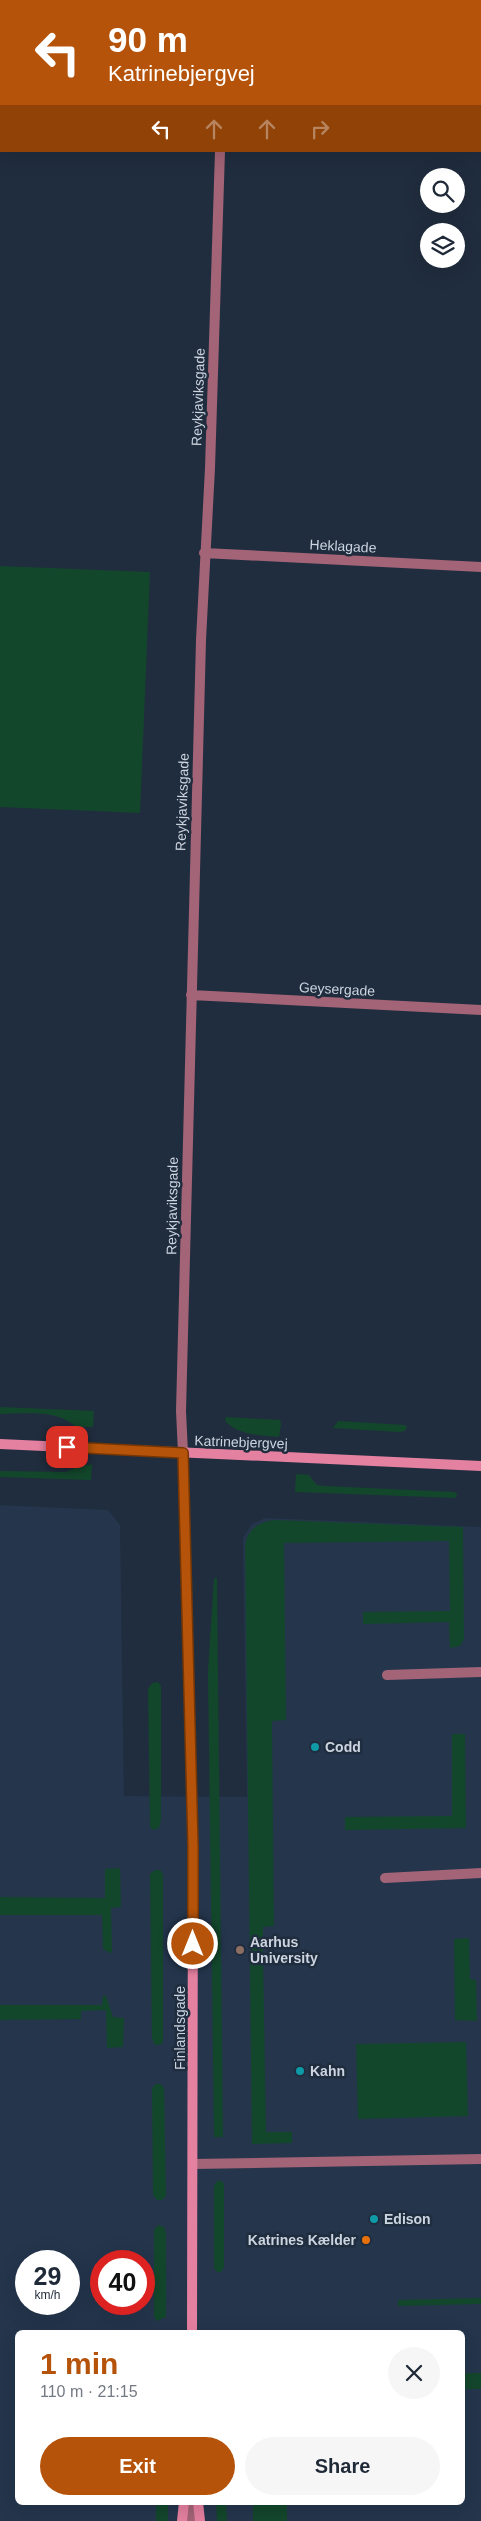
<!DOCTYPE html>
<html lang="en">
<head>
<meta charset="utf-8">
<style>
  :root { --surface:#fff; --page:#f6f6f7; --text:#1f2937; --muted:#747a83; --accent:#b45309 }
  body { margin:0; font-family:Helvetica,sans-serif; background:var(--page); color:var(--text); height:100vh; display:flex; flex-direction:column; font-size:19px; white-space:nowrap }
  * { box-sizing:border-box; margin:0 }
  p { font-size:16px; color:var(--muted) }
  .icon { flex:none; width:28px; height:28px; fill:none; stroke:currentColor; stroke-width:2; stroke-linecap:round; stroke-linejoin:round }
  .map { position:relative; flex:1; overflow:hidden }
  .sheet { position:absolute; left:15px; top:2330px; width:450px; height:175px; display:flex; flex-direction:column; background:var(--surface); border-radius:8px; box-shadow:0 5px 20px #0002 }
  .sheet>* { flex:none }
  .guide { position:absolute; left:0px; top:0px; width:481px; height:152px; box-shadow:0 5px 20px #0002; background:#b45309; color:#fff; overflow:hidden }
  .controls { position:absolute; left:420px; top:168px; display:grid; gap:10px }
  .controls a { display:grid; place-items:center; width:45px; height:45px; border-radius:50%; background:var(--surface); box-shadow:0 5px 20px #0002; font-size:25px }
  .speed { position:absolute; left:15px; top:2250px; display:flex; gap:10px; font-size:25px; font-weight:700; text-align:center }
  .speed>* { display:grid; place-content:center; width:65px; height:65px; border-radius:50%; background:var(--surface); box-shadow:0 5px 20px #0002; line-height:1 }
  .speed small { font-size:12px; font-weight:400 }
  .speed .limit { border:8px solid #d22; background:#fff; color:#111 }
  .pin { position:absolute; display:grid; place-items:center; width:42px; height:42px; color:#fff; margin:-21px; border-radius:10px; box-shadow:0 2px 8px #0006 }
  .me { position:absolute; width:55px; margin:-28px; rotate:0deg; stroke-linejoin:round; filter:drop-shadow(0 0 4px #0008) }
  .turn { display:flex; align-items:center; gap:18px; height:105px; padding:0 25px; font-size:22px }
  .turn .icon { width:65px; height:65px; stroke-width:2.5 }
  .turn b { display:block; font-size:35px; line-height:42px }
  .lanes { display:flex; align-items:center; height:48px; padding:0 25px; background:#0003; justify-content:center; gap:25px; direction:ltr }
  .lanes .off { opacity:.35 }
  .round { display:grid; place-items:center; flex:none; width:52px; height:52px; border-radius:26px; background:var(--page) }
  .summary { display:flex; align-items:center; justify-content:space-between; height:85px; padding:0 25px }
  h1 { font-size:30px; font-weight:700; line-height:38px; color:var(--accent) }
  .button { display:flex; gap:10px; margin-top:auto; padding:10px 25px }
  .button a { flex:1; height:58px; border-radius:30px; background:var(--accent); color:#fff; font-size:20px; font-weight:700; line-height:58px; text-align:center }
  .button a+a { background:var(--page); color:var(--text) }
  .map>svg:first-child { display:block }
  .built { fill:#24354c; fill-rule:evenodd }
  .green { fill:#13472c }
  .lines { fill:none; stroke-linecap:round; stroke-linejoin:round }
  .lane { stroke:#a26476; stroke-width:10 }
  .street { stroke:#a26476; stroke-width:10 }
  .secondary { stroke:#e581a0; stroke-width:10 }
  .route-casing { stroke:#753606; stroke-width:12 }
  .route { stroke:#b45309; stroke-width:9 }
  .culture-dot { fill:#0f9aa8; stroke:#202d3e; stroke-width:2 }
  .education-dot { fill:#8d6e63; stroke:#202d3e; stroke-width:2 }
  .food-dot { fill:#e8710a; stroke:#202d3e; stroke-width:2 }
  .labels { text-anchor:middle; stroke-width:5; stroke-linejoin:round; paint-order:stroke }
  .street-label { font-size:14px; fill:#ccd4e0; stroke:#202d3e }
  .poi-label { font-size:14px; font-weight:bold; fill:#ccd4e0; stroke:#202d3e; text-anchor:start }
</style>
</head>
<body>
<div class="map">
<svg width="481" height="2521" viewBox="0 0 481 2521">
  <rect width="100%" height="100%" fill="#202d3e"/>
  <path class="built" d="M0,1505L108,1510L120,1525L124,1796L247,1797L243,1538L252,1524L265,1518L481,1527V2521H0ZM26,2261H69V2304H26ZM101,2261H144V2304H101ZM18,2332H462V2502H18Z"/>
  <path class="green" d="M0,566L150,572L140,813L0,807Z
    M0,1407L94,1411L93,1427H76C57,1409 25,1414 0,1414Z
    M226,1417L280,1420L281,1424L279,1437C260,1435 240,1436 225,1421Z
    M338,1421L405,1425L407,1427L405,1431L398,1432L333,1428Z
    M92,1464L91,1480L0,1477V1471L66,1472L77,1467Z
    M296,1474L309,1475L317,1485L325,1486L455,1492L457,1495L456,1498L295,1492Z
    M275,1520L463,1527L464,1639L460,1646L450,1648L449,1622L363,1624V1612L450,1611L449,1541L284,1543L286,1720L272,1721L274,1926L263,1927V1953L266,2132H292V2143L252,2144L245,1546C247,1529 259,1522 275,1520Z
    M217,1577L223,2137H214L208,1671L214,1579Z
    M158,1682L161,1686V1820L159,1828L153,1830L150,1827L148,1689L152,1683Z
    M452,1734H465L466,1828L345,1830V1817L452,1816Z
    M120,1868L121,1907L111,1908L112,1952L110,1953L103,1949L102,1915H0V1897L105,1898V1869Z
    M155,1870H160L163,1874V2039L162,2044L155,2045L152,2038L150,1874Z
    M469,1938L470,1979L476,1980L477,2021L455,2020L454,1939Z
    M103,1996H106L113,2017L124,2018L123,2047L107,2048L106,2010L81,2011V2019L0,2020V2005H102Z
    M466,2042L468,2116L358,2119L356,2044Z
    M155,2084H161L164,2088L166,2196L162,2200H157L153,2195L152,2089Z
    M217,2181H222L224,2185V2267L221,2272H217L214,2268V2186Z
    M158,2225L164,2227L166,2234V2317L157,2321L154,2317V2230Z
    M481,2298V2304L398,2306V2300Z
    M462,2373H481V2389H463Z
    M156,2503H168V2521H156Z
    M216,2503H226L227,2521H217Z
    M253,2503H287V2521H253Z"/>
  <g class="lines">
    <path class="lane" d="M387,1675L481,1672
      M385,1878L481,1873"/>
    <path class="street" d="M224,1L225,0
      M480,97H481
      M204,553L481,567
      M191,995L481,1010
      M183,1453L181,1411L201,640L210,468L220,151
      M193,2164L481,2159
      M192,2502V2521"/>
    <path class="secondary" d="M0,1444L481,1466
      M183,1453L193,1846L192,2332
      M198,2502L200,2521
      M182,2521L184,2502"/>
  </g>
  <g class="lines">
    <defs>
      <path id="route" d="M67,1447L183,1453L193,1846V1944"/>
    </defs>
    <use href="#route" class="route-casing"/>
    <use href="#route" class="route"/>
  </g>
  <g class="culture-dot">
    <circle cx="315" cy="1747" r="5"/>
    <circle cx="300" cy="2071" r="5"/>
    <circle cx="374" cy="2219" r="5"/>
  </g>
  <circle class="education-dot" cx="240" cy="1950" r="5"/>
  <circle class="food-dot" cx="366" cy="2240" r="5"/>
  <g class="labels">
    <g class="street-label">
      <text transform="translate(198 397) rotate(-88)" y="5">Reykjaviksgade</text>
      <text transform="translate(343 546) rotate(3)" y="5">Heklagade</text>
      <text transform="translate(182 802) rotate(-88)" y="5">Reykjaviksgade</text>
      <text transform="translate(337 989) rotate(3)" y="5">Geysergade</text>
      <text transform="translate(172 1206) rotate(-89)" y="5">Reykjaviksgade</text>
      <text transform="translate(241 1442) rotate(2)" y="5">Katrinebjergvej</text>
      <text transform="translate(180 2028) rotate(-90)" y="5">Finlandsgade</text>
    </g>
    <g class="poi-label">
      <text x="325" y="1752">Codd</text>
      <text x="250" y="1947">Aarhus<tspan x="250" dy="16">University</tspan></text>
      <text x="310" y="2076">Kahn</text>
      <text x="384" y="2224">Edison</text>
      <text x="356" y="2245" text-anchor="end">Katrines Kælder</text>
    </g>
  </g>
</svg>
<div class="controls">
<a><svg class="icon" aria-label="search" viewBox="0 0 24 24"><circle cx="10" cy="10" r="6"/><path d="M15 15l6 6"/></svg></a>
<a><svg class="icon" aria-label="layers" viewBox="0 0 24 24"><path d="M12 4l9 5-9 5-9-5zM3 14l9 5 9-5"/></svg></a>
</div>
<div class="speed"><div>29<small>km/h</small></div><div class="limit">40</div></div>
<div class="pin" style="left:67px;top:1447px;background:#d93025"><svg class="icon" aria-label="arrive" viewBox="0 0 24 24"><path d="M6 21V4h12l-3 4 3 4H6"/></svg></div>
<svg class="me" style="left:193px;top:1944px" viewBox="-20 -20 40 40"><circle r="17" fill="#b45309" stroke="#fff" stroke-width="3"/><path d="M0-11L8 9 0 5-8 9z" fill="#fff"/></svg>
<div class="guide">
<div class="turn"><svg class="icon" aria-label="left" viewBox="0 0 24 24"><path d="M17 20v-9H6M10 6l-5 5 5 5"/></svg><div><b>90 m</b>Katrinebjergvej</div></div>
<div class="lanes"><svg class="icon" aria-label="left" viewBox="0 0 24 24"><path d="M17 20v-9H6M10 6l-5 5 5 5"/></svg><svg class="icon off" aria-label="ahead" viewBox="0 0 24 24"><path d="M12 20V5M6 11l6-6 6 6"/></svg><svg class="icon off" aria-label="ahead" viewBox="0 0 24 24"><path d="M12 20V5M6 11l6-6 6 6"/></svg><svg class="icon off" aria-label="right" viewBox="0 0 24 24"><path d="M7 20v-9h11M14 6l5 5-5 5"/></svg></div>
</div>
<section class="sheet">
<div class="summary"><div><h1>1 min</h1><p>110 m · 21:15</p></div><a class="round"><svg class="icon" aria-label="close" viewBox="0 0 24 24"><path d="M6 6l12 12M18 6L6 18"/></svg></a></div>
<div class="button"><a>Exit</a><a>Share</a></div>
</section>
</div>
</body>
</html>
